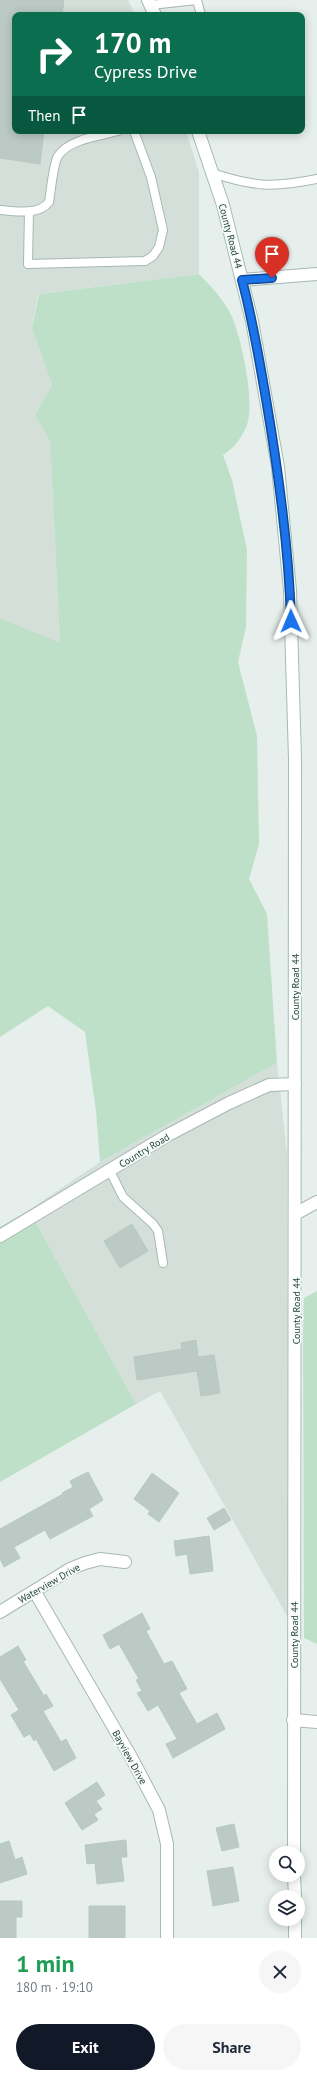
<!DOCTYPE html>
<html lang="en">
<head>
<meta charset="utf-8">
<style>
  :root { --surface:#fff; --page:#f6f6f7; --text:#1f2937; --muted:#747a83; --accent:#111827 }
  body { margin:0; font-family:"PT Sans",sans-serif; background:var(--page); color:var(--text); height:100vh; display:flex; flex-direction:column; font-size:15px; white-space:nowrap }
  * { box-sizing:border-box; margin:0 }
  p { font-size:13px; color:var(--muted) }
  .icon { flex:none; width:22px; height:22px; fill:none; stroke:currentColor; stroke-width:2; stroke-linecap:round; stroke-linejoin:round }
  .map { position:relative; height:1938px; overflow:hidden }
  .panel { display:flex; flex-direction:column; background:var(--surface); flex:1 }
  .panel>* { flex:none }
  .guide { position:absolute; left:12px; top:12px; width:293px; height:122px; border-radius:8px; box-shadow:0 2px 10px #0003; background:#0b6e4f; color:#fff; overflow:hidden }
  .controls { position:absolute; left:269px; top:1846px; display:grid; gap:8px }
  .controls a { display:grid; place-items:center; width:36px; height:36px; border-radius:50%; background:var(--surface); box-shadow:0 2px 10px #0003; font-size:20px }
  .pin { position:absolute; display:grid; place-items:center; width:34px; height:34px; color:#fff; margin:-41px -17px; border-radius:50% 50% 50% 0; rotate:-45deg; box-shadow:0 0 4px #0007 }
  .pin .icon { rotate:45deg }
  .me { position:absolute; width:44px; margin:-22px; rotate:359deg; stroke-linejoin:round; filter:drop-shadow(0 0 3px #0008) }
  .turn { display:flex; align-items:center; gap:14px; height:84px; padding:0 16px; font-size:18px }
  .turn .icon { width:52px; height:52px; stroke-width:2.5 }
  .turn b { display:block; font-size:28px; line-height:34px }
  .then { display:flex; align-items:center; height:38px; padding:0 16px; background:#0003; gap:8px; font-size:15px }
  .round { display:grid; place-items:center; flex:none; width:42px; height:42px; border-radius:21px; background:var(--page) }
  .head { display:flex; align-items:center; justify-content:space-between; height:68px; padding:0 16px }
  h1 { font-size:24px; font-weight:700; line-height:30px; color:#1e9e55 }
  .action { display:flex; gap:8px; margin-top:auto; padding:8px 16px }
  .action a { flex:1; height:46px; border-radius:24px; background:var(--accent); color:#fff; font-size:16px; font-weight:700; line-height:46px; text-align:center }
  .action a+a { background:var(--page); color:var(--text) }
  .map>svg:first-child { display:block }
  .built { fill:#d4dfda }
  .green { fill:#bfe0c8 }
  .building { fill:#bbcac4; stroke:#b8c9c2 }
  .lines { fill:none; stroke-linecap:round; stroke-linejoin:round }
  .service-casing { stroke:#a8b8b2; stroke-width:10 }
  .minor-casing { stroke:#a8b8b2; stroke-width:14 }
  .secondary-casing { stroke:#a4bbb3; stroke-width:14 }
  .service { stroke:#fff; stroke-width:8 }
  .minor { stroke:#fff; stroke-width:12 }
  .secondary { stroke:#fff; stroke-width:12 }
  .route-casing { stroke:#114b97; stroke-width:10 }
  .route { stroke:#1a73e8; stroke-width:7 }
  .labels { text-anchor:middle; stroke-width:3.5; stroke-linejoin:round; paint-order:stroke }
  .street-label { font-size:10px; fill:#24423a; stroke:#f7fbf9 }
</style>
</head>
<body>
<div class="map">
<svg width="317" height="1938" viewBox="0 0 317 1938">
  <rect width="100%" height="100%" fill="#e6efeb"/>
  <path class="built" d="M0,0H128L135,15H15V131H186L199,172V274L38,294L32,328L52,385L35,415L50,440L60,644L0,618Z
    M277,1063L287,1153L288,1618L160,1391L136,1404L29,1210L100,1162Z"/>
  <path class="green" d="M199,274C211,286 225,301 232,317C242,340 255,402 247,425C241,439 235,447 223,455L232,480L247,550L246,627L238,662L257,736L259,844L249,879L267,914L277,1063L100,1162L96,1111L85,1032L48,1006L0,1037V618L60,643L50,441L35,415L52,385L32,328L39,294Z
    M29,1210L136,1404L0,1482V1227Z
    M317,1291V1644L304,1638L303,1336L304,1298Z"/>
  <path class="building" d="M0,0H64L62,15H15V131H44L40,164L0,158Z
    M132,1224L148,1251L120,1268L104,1241Z
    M196,1340L198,1357L214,1355L220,1393L201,1396L197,1371L137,1380L134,1357L182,1349L181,1343Z
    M88,1472L103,1500L89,1509L93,1516L50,1539L45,1530L14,1547L20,1558L4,1567L0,1559V1529L63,1494L62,1493L73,1487L70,1481Z
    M152,1473L179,1493L159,1522L148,1514L150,1511L134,1499Z
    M224,1508L231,1520L214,1530L207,1518Z
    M209,1536L213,1571L190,1574L187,1554L176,1556L174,1541Z
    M142,1613L150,1629L146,1631L164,1664L172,1661L187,1689L179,1693L197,1724L217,1713L225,1729L173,1758L166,1744L177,1739L158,1705L148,1711L137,1693L142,1691L136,1680L139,1679L119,1644L110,1649L103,1635Z
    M18,1646L26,1660L23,1661L44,1696L46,1694L53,1706L43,1711L61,1742L66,1739L76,1758L54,1771L36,1739L34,1741L30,1734L24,1737L11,1715L19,1710L0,1679V1657Z
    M97,1782L105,1795L96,1801L102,1809L94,1814L98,1820L82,1830L65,1803Z
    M234,1824L239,1847L222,1851L216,1828Z
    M126,1840L127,1857H121L124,1881L97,1884L95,1863L87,1864L85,1845Z
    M9,1841L15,1860L22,1857L27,1874L0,1883V1844Z
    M233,1867L239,1901L213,1906L207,1871Z
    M0,1901H22V1917H16V1938H0Z
    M89,1906H125V1938H89Z"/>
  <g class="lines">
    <defs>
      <path id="service" d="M197,0L201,15
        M151,5L197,0
        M212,173C255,187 273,188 317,179
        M0,210C16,211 38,216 49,202C51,190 53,165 58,156C69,139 100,136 118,131
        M29,211L28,264L145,261L153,256L159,247L163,230L151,177L134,131
        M110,1171L123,1197L153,1224L158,1231L163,1263"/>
      <path id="minor" d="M242,280L317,274
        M295,1214L317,1202
        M0,1236L168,1135L229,1103L269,1085L295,1084
        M35,1592L131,1757L159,1810L167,1844V1938
        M0,1612L70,1569L85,1563L100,1559L125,1562
        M293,1720L317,1722"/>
      <path id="secondary" d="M148,0L155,15
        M198,131L223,205L252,321L278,467L290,590L295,759L294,1853
        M294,1875L295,1897
        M295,1919V1938"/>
    </defs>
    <use href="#service" class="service-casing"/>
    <use href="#minor" class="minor-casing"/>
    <use href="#secondary" class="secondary-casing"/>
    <use href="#service" class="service"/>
    <use href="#minor" class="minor"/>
    <use href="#secondary" class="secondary"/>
  </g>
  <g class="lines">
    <defs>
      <path id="route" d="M272,278L242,280C253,321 260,363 267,405C279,476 289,549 291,621"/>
    </defs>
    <use href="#route" class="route-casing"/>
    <use href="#route" class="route"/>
  </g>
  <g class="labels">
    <g class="street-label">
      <text transform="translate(231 236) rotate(75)" y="4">County Road 44</text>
      <text transform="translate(295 987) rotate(-90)" y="4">County Road 44</text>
      <text transform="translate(144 1150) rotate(-31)" y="4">Country Road</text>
      <text transform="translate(296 1311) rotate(-90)" y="4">County Road 44</text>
      <text transform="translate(49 1583) rotate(-30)" y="4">Waterview Drive</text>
      <text transform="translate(294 1635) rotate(-90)" y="4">County Road 44</text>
      <text transform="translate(130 1757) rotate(61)" y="4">Bayview Drive</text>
    </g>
  </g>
</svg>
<div class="controls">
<a><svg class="icon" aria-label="search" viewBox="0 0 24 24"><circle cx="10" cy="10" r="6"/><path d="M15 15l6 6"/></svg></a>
<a><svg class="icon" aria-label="layers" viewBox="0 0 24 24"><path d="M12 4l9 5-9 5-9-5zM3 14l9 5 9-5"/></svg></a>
</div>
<div class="pin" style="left:272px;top:278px;background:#d93025"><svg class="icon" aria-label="arrive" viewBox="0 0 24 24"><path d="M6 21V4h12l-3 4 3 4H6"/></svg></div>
<svg class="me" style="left:291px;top:621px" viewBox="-20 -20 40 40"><path d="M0-17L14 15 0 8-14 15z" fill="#1a73e8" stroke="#fff" stroke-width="4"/></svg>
<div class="guide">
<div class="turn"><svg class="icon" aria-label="right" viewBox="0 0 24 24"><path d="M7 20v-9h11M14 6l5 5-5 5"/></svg><div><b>170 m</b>Cypress Drive</div></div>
<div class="then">Then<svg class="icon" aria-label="arrive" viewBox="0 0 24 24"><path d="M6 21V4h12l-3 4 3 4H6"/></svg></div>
</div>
</div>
<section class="panel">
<div class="head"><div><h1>1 min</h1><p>180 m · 19:10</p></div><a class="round"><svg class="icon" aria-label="close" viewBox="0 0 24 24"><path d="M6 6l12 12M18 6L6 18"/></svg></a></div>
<div class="action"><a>Exit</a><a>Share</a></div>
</section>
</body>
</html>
